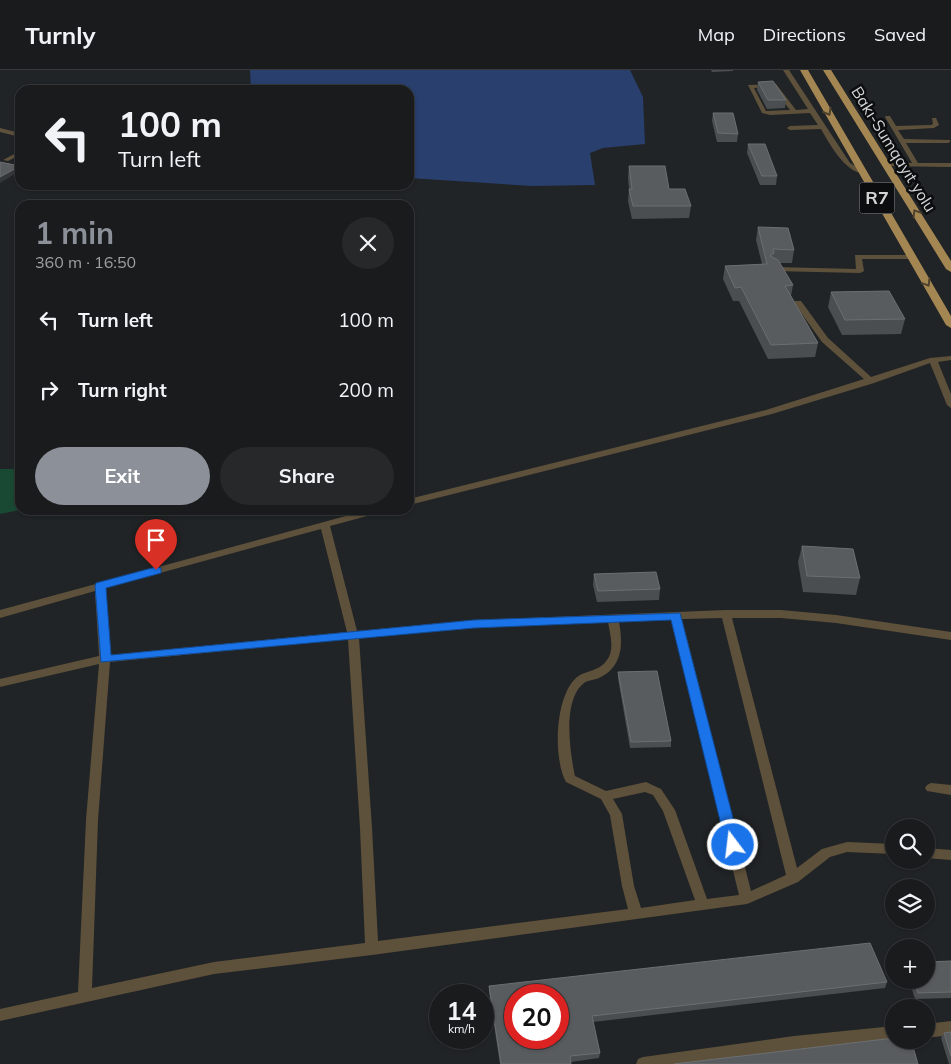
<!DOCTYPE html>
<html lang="en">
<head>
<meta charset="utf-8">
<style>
  :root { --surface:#191b1c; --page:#262829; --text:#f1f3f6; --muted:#9fa1a3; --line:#37393b; --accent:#8c9099 }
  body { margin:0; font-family:Mulish,sans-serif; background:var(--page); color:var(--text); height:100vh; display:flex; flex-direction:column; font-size:19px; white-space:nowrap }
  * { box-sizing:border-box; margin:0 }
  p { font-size:16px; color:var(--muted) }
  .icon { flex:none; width:28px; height:28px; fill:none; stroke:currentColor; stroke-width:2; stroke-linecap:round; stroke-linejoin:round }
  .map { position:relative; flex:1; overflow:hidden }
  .side { position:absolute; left:15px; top:130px; width:399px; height:315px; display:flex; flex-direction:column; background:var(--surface); border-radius:15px; box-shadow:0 1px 4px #0004,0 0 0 1px var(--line) }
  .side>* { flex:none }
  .guide { position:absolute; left:15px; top:15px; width:399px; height:105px; border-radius:15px; box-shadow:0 1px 4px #0004,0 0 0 1px var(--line); background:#191b1c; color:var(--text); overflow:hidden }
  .controls { position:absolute; left:885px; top:749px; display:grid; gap:10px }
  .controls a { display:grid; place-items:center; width:50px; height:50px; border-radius:50%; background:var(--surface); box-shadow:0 1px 4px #0004,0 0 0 1px var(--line); font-size:25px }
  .speed { position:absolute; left:429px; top:914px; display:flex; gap:10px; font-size:25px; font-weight:700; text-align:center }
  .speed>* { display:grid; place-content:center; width:65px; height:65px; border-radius:50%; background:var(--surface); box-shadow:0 1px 4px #0004,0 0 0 1px var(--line); line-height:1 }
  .speed small { font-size:12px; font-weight:400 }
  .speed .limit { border:8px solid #d22; background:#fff; color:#111 }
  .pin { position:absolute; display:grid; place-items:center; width:42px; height:42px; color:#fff; margin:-51px -21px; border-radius:50% 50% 50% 0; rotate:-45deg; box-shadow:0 0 5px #0007 }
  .pin .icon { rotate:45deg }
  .me { position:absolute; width:55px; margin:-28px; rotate:345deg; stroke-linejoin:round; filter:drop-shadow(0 0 4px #0008) }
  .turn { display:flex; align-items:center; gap:18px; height:105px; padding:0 20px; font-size:22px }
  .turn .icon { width:65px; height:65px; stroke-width:2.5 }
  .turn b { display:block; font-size:35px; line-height:42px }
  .round { display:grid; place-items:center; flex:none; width:52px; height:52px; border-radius:26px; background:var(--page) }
  .overview { display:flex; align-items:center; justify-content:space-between; height:85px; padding:0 20px }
  h1 { font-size:30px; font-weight:700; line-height:38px; color:var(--accent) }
  .action { display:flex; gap:10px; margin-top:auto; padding:10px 20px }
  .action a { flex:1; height:58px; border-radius:30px; background:var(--accent); color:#fff; font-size:20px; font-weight:700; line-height:58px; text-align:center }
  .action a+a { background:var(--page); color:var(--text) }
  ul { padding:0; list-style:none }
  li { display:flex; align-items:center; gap:15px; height:70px; padding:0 20px }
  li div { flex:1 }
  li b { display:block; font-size:19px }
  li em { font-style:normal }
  header { display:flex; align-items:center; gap:30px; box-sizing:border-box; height:70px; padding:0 25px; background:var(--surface); border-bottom:1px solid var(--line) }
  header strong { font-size:24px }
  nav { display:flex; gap:28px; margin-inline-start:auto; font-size:18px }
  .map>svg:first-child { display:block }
  .green { fill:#194932 }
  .water { fill:#293f6d }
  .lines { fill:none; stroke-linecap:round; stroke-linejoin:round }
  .service { fill:#5e513b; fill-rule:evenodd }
  .trunk { fill:#a48652; fill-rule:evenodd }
  .wall { fill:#4a4e50 }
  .shaded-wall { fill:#343739 }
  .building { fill:#595c5e; stroke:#6c6f71; fill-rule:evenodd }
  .oneway { stroke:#50432d }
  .route { fill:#1a73e8; stroke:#114b97 }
  .labels { text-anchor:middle; stroke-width:5; stroke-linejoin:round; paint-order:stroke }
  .far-street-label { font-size:16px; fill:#d1d3d5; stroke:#0b0d0e }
  .shield { fill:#0b0d0e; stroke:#969899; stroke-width:1 }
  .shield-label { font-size:18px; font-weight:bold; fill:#d1d3d5 }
</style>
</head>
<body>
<header>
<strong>Turnly</strong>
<nav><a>Map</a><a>Directions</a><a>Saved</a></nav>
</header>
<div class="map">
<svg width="951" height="994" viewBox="0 0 951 994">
  <rect width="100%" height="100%" fill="#212426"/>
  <path class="green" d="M0,399H20V440L0,444Z"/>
  <path class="water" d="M250,0H630L643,27L645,74L603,78L590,83L595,115L532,116L409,108V20H251Z"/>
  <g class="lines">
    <path class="service" d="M783,0H789L850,93L864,101V103C846,104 829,73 821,59L790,60L787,58L790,56L818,55L810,43L770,45L762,43L748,15L776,14L796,40L808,39ZM772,17L790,40L766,41L754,18Z
      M886,46H890L896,56L931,55L933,54L932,48H936L939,55L934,58L898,60L904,69L950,70V72L948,73H906L918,93H951V97L884,96L883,95L886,93H912L885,47Z
      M0,58L20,63V67L0,62Z
      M20,81V85L8,91L3,90Z
      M855,185H911L915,187L911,189H862L864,201L860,203L774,201L770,199L774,197L856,199Z
      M795,231H801L828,268L871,307L930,288L951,286V290L938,292L951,324V338L947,335L930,293L874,313L772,344L409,435V429L766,340L864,309L822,272L794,233Z
      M368,440H384L382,442L330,456L357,561L474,550L726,540H781L836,545L951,562V570L836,553L781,548H732L797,798L822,779L847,772L894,774V784L847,782L830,787L798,812L747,834L372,885L214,904L0,951V939L78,922L86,750L99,594L0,617V609L99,586L95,521L0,548V540ZM321,459L347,562L110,585L105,518ZM722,548L786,805L751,821L682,549ZM672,550L739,825L707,829L675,740L661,719L646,712L606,721L575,706C570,683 562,630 584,613C588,610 594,610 599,608C623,597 623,574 619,552ZM608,552C610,564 615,580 607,590C598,603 583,600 575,609C555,629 553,688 566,712L601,729L610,745L622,816L628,839L378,871L372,758L359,568L474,558ZM348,569L360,758L365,873L214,892L92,918L98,750L110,592ZM645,722L653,725L663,741L695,830L641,838L634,816L622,744L613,729Z
      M931,713L951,715V725L927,721L925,718L927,715Z
      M926,778L951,780V790L926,788Z
      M951,951V965L926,968V954Z
      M894,956V970L794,980L692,994H636L638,989L643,987L794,966Z"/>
    <path class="trunk" d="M800,0H808L951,246V258L946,255Z
      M823,0H831L951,191V202L946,199Z"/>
  </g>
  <path class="wall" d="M711,0H733V1L712,2Z
    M758,12L786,30L785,38L767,39L757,20Z
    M713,43L738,64L737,72H717L712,51Z
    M748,74L777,106L776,115H760L747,83Z
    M629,96L669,119L691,136L689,148L632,149L628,131L629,119L628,108Z
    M758,157L794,180L792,193H780L793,215L791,226L818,273L815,287L768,289L739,231H733L723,209L725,196L762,194L756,170Z
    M831,222L905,249L901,264L842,265L828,237Z
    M802,476L860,508L856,525L803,522L798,492Z
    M594,504L660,519L659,530L597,532L593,515Z
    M618,602L671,671V677L630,678L618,608Z
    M951,891V928L915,929L909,910H926Z
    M887,912L885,918L593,952L600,983L599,988L571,992V994H500L489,922V916Z
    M951,962V994H949L941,968L944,963Z"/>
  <path class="shaded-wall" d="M20,96V101L0,113V107Z"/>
  <path class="building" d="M773,11L786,30H768L758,12Z
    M713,43H733L738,64L718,63Z
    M748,74H765L777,106H762Z
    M0,92L20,96L0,107Z
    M629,96H665L669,119H685L691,136H633L629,119H632Z
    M758,157L788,158L794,180L773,179L774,183L770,186L778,190L793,215L785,216L818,273L771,275L741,217L735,218L725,196L767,194Z
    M889,221L905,249L845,250L831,222Z
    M802,476L853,479L860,508L807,506Z
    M656,502L660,519L598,521L594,504Z
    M657,601L671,671L631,672L618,602Z
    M870,873L887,912L592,946L600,983L570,986L571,994H501L489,916ZM515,925H558V968H515Z
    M951,891V922L918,923L913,910H926V892Z
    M951,962V986L944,963Z
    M894,968V970H911L918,994H674Z"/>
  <defs><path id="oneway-chevron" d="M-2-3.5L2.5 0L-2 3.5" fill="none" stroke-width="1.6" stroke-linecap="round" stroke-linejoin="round" transform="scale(1.25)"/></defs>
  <g class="oneway">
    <use href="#oneway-chevron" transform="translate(828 42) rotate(60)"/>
    <use href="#oneway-chevron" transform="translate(916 143) rotate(-122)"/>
    <use href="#oneway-chevron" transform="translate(927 213) rotate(59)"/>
  </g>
  <path class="route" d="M156,497L161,498V503L106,518L111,585L474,550L680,543L740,775L738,779H728L726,775L671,550L474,558L101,592L95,516L96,513Z"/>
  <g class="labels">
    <g class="far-street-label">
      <text transform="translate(894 79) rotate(58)" y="6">Bakı-Sumqayıt yolu</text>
    </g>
    <rect class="shield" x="859.5" y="112.5" width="35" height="31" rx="4"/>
    <g class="shield-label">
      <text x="877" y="134">R7</text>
    </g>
  </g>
</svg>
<div class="controls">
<a><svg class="icon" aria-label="search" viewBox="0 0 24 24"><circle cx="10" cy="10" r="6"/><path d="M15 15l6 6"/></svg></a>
<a><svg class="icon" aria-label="layers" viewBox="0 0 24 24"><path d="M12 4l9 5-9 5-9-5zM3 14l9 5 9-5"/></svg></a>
<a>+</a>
<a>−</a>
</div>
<div class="speed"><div>14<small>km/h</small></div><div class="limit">20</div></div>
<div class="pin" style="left:156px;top:500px;background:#d93025"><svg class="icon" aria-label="arrive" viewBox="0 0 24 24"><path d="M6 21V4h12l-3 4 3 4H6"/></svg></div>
<svg class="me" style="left:733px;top:775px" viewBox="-20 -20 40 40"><circle r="17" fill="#1a73e8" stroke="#fff" stroke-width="3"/><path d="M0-11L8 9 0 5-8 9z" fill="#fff"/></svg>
<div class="guide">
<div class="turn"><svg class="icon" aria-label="left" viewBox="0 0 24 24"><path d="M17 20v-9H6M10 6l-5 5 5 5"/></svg><div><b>100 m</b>Turn left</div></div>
</div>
<section class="side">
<div class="overview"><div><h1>1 min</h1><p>360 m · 16:50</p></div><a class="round"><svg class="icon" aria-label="close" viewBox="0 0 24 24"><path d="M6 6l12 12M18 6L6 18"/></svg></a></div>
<ul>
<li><svg class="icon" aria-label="left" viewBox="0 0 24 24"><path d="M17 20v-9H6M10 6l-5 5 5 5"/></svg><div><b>Turn left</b></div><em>100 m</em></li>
<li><svg class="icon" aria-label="right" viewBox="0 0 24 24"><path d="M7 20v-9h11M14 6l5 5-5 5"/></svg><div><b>Turn right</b></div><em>200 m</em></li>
</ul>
<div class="action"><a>Exit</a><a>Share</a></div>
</section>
</div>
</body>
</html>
